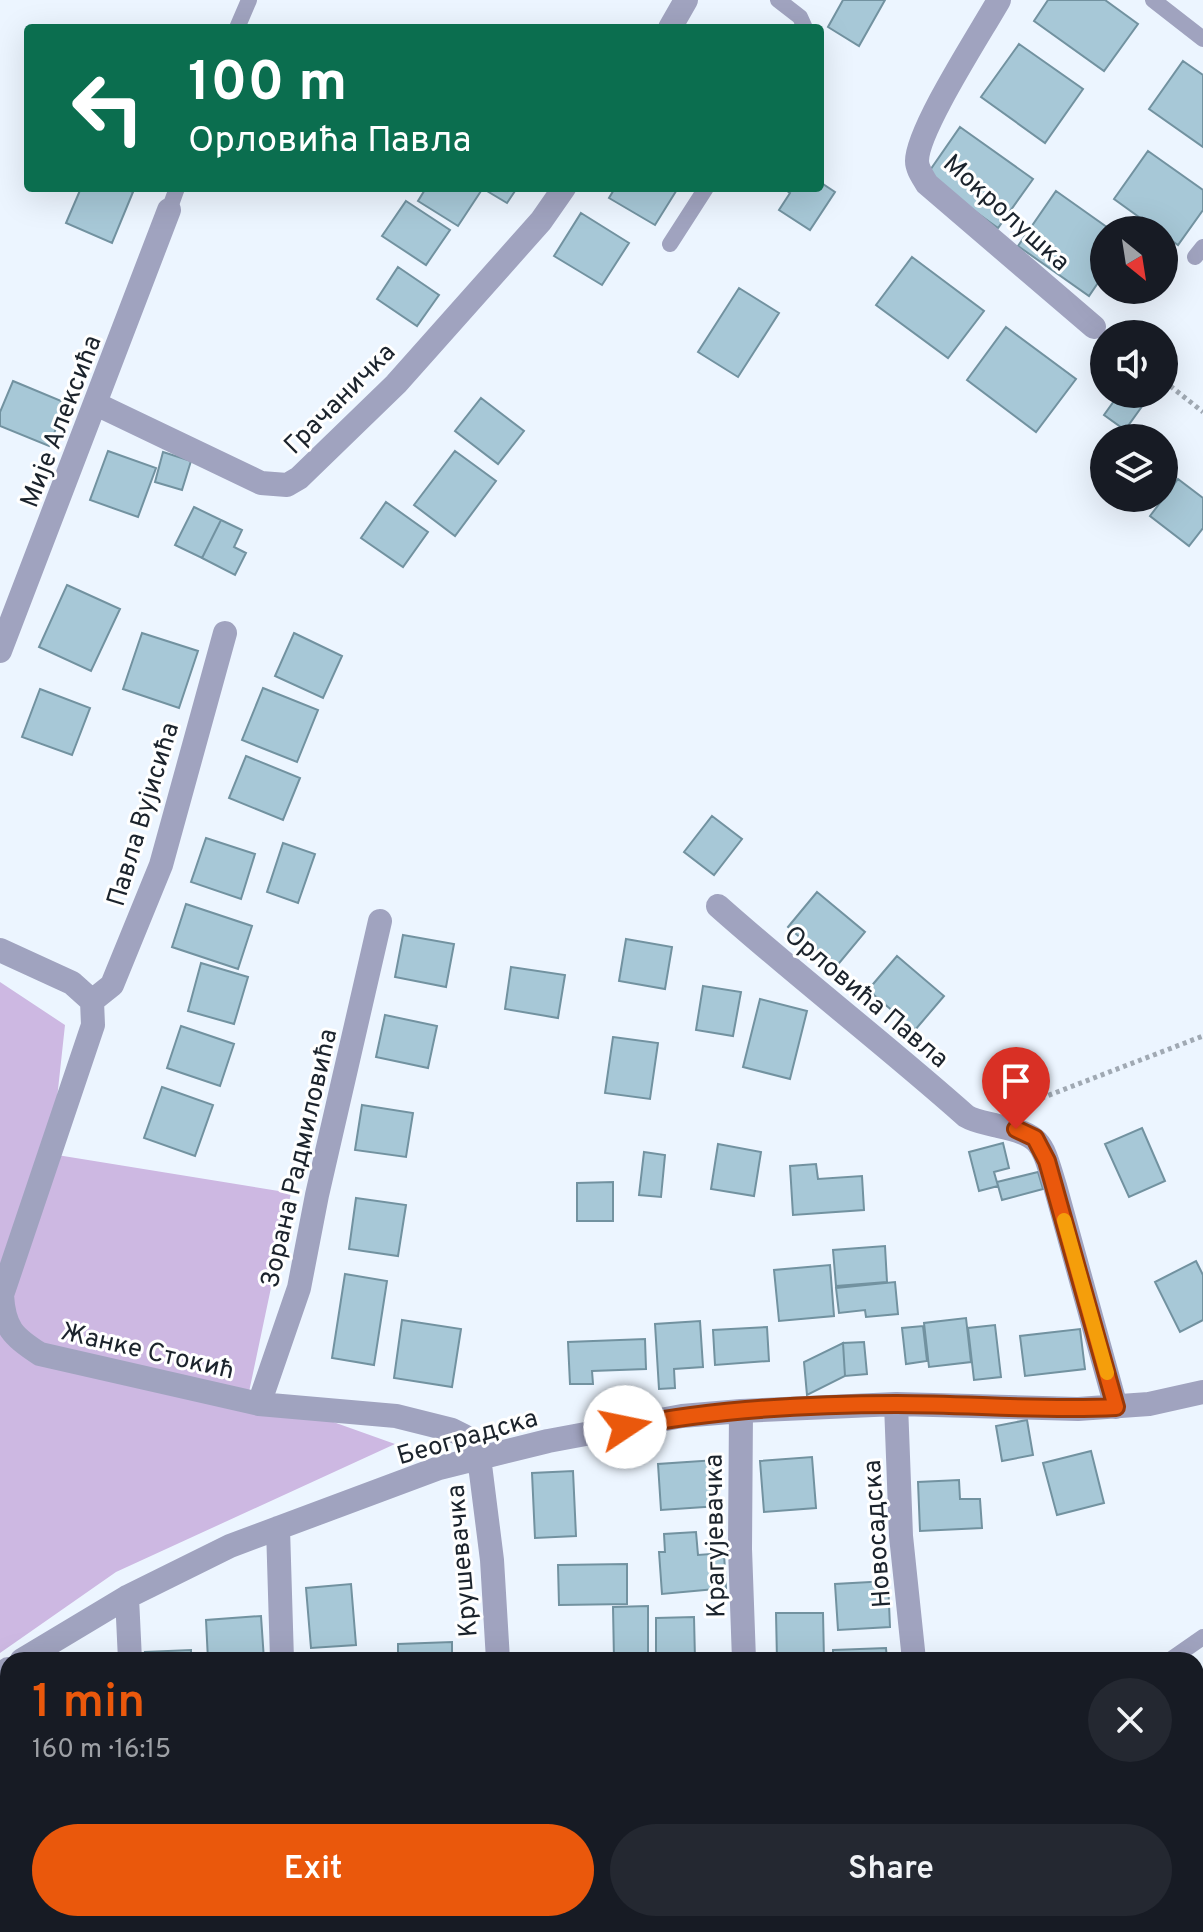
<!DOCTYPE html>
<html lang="en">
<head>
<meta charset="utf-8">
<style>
  :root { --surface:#171b24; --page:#242831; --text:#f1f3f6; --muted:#9ea1a6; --accent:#ea580c }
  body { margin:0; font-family:Overpass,sans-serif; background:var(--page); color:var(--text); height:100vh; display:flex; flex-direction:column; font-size:30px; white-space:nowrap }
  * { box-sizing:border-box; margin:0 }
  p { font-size:26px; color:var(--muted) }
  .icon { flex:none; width:44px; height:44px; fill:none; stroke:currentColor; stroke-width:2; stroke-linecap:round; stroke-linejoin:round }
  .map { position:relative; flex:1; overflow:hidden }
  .details { position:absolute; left:0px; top:1652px; width:1204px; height:280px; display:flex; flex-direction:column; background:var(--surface); border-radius:24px 24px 0 0; box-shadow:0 8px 32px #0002 }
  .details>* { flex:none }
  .banner { position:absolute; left:24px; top:24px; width:800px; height:168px; border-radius:8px; box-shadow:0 8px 32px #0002; background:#0b6e4f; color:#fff; overflow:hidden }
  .needle { width:52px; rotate:150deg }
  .buttons { position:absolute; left:1090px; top:216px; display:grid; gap:16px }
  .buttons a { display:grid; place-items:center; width:88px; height:88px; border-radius:50%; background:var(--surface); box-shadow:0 8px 32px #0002; font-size:40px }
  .pin { position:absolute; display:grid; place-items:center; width:68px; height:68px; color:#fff; margin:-82px -34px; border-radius:50% 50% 50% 0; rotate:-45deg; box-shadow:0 0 8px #0007 }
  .pin .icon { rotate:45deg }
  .me { position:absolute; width:88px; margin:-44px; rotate:79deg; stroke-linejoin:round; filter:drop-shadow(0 0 6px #0008) }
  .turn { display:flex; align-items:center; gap:28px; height:168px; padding:0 32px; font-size:36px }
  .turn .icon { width:104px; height:104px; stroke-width:2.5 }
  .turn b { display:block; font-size:56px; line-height:68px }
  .round { display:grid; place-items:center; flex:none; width:84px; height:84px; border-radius:42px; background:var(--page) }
  .headline { display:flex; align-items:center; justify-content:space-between; height:136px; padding:0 32px }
  h1 { font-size:48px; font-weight:600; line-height:60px; color:var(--accent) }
  .action { display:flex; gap:16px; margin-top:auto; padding:16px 32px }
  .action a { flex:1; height:92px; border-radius:48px; background:var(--accent); color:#fff; font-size:32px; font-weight:600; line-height:92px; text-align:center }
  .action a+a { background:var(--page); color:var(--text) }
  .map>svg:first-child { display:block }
  .green { fill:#cdb8e2 }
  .building { fill:#a7c8d7; stroke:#7292a0; stroke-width:2 }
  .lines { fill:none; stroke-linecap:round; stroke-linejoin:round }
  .path { stroke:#a0a9b3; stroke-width:5; stroke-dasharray:4 4; stroke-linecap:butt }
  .lane { stroke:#a0a3bf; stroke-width:16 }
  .street { stroke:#a0a3bf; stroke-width:24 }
  .route-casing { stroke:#983908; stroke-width:20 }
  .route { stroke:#ea580c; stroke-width:14 }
  .slow { stroke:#f59e0b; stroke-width:14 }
  .labels { text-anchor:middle; stroke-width:6; stroke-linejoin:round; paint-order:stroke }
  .street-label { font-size:26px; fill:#1b232c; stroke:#fff }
</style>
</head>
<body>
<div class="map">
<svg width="1203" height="1932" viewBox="0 0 1203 1932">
  <rect width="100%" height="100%" fill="#ecf5ff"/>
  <path class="green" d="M0,982L65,1025L51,1154L291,1193L249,1392L395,1444L116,1572L0,1653Z"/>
  <path class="building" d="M843,0H885L859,46L828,27Z
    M1048,0H1105L1138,24L1104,71L1034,21Z
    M1019,44L1083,89L1045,143L981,97Z
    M1183,61L1203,75V147L1149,109Z
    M960,127L1033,179L998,228L926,176Z
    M1148,151L1203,190V210L1178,245L1164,235V230H1157L1114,199Z
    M820,182L835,192L810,230L779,210L790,193L783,188H820Z
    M81,188H123L133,192L112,243L66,223Z
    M426,188H477L481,191L458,226L418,201Z
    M482,188H517L507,203Z
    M615,188H678L655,225L609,198Z
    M1056,191L1111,230H1104V274L1089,296L1018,246Z
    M406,201L450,230L426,265L382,236Z
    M581,213L629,243L602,285L554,256Z
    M912,257L984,311L948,358L876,305Z
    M398,267L439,295L417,326L377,299Z
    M739,288L779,313L738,377L698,352Z
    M1006,327L1076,379L1036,432L967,380Z
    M13,381L66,403L49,446L0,426V412Z
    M1119,394H1143L1148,398L1125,430L1104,415Z
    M481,398L524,431L498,464L455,431Z
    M108,451L156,468L138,517L90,500Z
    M455,451L496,481L455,536L414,505Z
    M163,452L191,461L182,490L155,482Z
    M1178,479L1203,498V528L1189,546L1150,516Z
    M386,502L428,532L403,567L361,538Z
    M194,507L221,520L202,558L175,545Z
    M221,520L242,530L234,547L246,553L235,575L202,558Z
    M67,585L120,609L91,671L39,647Z
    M142,633L198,651L179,708L123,689Z
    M294,633L342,656L323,698L275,676Z
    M263,688L318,710L297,762L242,740Z
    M40,689L90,708L72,755L22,737Z
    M246,756L300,778L283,820L229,798Z
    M712,816L742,839L714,875L684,852Z
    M206,838L255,854L241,899L191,882Z
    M283,843L315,854L298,903L267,892Z
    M817,892L865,932L835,968L788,927Z
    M186,904L252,926L238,969L172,947Z
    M403,935L454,944L446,987L395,977Z
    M626,939L672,947L665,989L619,981Z
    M897,956L944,996L915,1030L868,990Z
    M201,963L248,977L234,1024L188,1011Z
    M511,967L565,975L558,1018L505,1009Z
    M703,986L741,992L733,1036L696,1030Z
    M760,999L807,1011L790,1079L743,1067Z
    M385,1015L437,1026L428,1068L376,1057Z
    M181,1026L234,1044L220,1086L167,1068Z
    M613,1037L658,1043L650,1099L605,1093Z
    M162,1087L213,1105L195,1156L144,1138Z
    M362,1105L413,1113L406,1157L355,1150Z
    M1142,1128L1165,1181L1129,1197L1105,1144Z
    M1003,1143L1009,1168L994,1172L998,1186L979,1191L969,1152Z
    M718,1144L761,1152L754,1196L711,1189Z
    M644,1152L665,1155L661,1197L639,1195Z
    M816,1164L818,1179L862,1176L864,1210L793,1215L790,1166Z
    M1038,1172L1043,1189L1002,1200L997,1182Z
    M613,1182V1221H577V1183Z
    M356,1198L406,1205L398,1256L349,1249Z
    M885,1246L887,1282L836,1286L833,1250Z
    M1196,1261L1203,1275V1320L1180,1332L1155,1282Z
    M830,1265L834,1316L779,1321L774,1270Z
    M345,1274L387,1281L374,1365L332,1358Z
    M895,1282L898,1314L866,1317L865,1310L839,1313L836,1288Z
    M966,1318L971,1362L929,1367L924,1323Z
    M402,1320L461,1329L452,1387L394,1378Z
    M700,1321L703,1367L674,1369L675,1388L659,1389L655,1324Z
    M995,1325L1001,1377L974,1380L968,1328Z
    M923,1326L927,1361L906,1364L902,1328Z
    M767,1327L769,1361L715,1365L713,1330Z
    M1080,1329L1085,1369L1025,1376L1020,1336Z
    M645,1339L646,1369L592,1371L593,1384H570L568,1342Z
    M864,1342L867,1374L845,1376L843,1343Z
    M843,1343L845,1376L807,1395L804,1362Z
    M1027,1420L1033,1455L1002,1461L996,1426Z
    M1091,1451L1104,1503L1057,1515L1043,1463Z
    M812,1457L816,1508L764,1512L760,1461Z
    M716,1460L719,1506L661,1510L658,1464Z
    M573,1471L576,1536L535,1538L532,1473Z
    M959,1480L960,1499H980L982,1528L920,1531L918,1482Z
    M696,1532L698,1555L724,1553L726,1588L662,1594L659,1552H665L664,1534Z
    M627,1564V1604L559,1605L558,1565Z
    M888,1581L890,1627L838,1630L835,1584Z
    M351,1584L356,1645L311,1648L306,1588Z
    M648,1606V1659L614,1660L613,1607Z
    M776,1613H823L824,1660H777Z
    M261,1616L264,1660H208L206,1620Z
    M694,1617L695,1660H656V1618Z
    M452,1642V1660H398V1644Z
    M886,1648L887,1660H833V1650Z
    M191,1650V1660H146L145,1652Z
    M0,1841L8,1842V1913L0,1912Z
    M137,1924H204V1932H137Z
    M406,1924H442V1932H406Z
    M572,1924H627V1932H572Z
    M779,1924H832V1932H779Z
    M906,1924V1932H841V1926Z"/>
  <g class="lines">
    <path class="path" d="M1164,381L1203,412
      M1026,1104L1203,1036"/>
    <path class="lane" d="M778,0L800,17L805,28
      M1153,0L1203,39
      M237,28L249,0
      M169,210L177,188
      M670,244L706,188
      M1195,257L1203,247
      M1170,1660L1203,1637
      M1090,1924L1093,1932"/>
    <path class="street" d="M999,0C981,32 917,130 917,161C917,169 923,177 927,184L1094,327
      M670,28L686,0
      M96,404L261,483L287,485L299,478L396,384L541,221L564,188
      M0,651L169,210
      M718,906C799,978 885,1044 966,1116C976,1122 987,1123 998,1126C1043,1135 1042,1144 1055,1186L1116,1407
      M0,950L72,983L92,1001L93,1025L2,1295C4,1328 13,1337 40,1354L259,1404L396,1416L452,1430L464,1436L479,1457L492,1560L498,1660
      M92,1001L112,985L161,865L225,633
      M259,1404L299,1288L317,1195L380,921
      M896,1404L901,1536L914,1660
      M741,1411L740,1549L744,1660
      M278,1528L282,1660
      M127,1597L130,1660
      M22,1660L127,1597L230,1546L439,1468L548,1441L682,1416L741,1411L896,1404L1078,1409L1149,1404L1203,1392
      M0,1676L8,1669
      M291,1924V1932
      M752,1924V1932
      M927,1924V1932
      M500,1932V1924"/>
  </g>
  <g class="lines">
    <defs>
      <path id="route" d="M625,1427C714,1409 807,1404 897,1404C970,1404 1043,1411 1116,1407L1047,1161L1035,1138L1016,1129"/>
    </defs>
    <use href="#route" class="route-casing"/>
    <use href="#route" class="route"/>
    <path class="slow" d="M1064,1220L1107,1373"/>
  </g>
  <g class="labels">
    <g class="street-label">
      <text transform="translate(1007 212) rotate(42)" y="9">Мокролушка</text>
      <text transform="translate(339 398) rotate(-45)" y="9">Грачаничка</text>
      <text transform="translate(60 421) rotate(-69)" y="9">Мије Алексића</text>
      <text transform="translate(142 814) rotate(-73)" y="9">Павла Вујисића</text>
      <text transform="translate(867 996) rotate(40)" y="9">Орловића Павла</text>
      <text transform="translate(298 1158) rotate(-77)" y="9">Зорана Радмиловића</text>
      <text transform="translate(148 1350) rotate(13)" y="9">Жанке Стокић</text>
      <text transform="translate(467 1436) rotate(-16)" y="9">Београдска</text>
      <text transform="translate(876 1534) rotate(-94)" y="9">Новосадска</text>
      <text transform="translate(714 1536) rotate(-91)" y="9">Крагујевачка</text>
      <text transform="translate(461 1561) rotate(-95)" y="9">Крушевачка</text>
    </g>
  </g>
</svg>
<div class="buttons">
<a><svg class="needle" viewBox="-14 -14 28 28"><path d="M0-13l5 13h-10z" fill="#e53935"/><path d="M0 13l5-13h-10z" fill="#9ea1a6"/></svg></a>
<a><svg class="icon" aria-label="sound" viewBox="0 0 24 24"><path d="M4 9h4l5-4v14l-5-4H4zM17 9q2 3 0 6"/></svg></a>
<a><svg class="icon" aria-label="layers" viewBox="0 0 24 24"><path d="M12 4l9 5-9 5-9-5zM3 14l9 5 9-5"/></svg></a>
</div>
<div class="pin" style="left:1016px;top:1129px;background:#d93025"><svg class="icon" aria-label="arrive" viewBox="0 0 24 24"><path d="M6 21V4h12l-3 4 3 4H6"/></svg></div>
<svg class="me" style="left:625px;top:1427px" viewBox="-20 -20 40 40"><circle r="19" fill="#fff"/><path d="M0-13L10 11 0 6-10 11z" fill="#ea580c"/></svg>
<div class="banner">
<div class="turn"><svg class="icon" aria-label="left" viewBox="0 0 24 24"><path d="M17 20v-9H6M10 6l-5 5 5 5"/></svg><div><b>100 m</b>Орловића Павла</div></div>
</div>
<section class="details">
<div class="headline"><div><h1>1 min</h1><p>160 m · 16:15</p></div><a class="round"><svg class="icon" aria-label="close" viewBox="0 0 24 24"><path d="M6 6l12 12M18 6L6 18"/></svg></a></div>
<div class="action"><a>Exit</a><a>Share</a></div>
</section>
</div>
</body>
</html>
